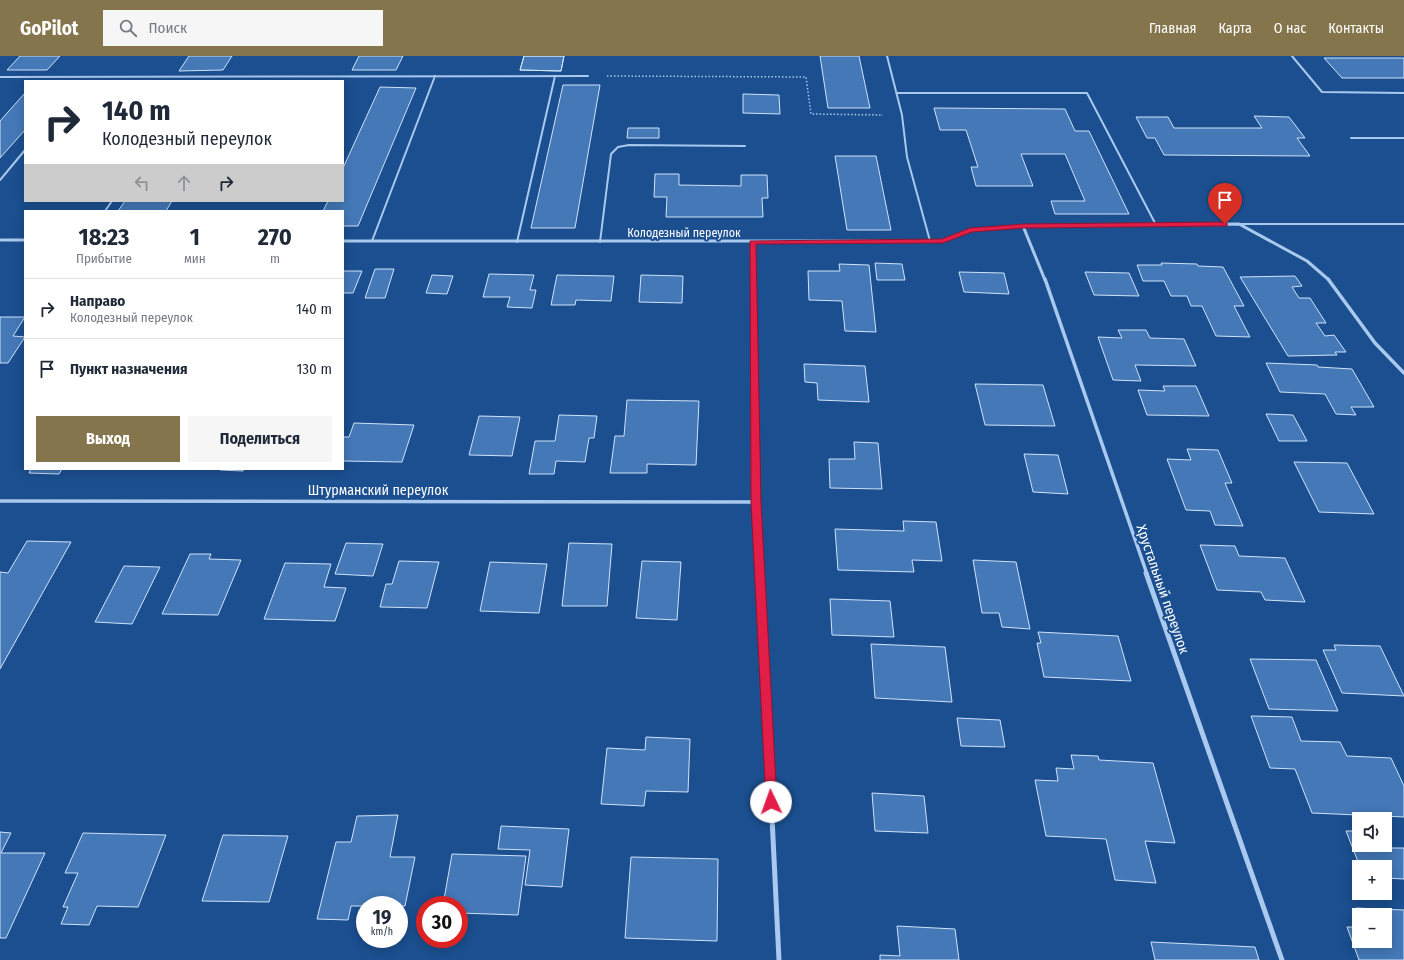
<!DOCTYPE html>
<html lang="ru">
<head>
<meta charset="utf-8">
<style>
  :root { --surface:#fff; --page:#f6f6f7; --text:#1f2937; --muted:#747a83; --line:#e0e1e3; --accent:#84754c }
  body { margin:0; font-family:"Fira Sans Condensed",sans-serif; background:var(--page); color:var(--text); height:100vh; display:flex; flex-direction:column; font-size:15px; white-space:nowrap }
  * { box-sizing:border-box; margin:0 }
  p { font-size:13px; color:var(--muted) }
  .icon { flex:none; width:22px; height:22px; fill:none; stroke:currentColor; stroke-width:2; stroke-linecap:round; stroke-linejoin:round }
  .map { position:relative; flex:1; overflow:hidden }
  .sheet { position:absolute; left:24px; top:154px; width:320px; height:260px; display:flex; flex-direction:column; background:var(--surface); border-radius:0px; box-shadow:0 2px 10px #0003 }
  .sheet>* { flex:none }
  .top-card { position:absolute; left:24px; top:24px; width:320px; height:122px; border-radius:0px; box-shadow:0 2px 10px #0003; background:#fff; color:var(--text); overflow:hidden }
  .buttons { position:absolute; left:1352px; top:756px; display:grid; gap:8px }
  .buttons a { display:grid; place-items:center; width:40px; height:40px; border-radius:0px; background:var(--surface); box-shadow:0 2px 10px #0003; font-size:20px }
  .speed { position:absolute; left:356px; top:840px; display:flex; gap:8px; font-size:20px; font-weight:700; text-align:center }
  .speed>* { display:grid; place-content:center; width:52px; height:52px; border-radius:50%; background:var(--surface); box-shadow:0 2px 10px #0003; line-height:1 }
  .speed small { font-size:10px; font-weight:400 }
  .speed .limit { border:6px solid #d22; background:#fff; color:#111 }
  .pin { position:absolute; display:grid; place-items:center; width:34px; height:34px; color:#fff; margin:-41px -17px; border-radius:50% 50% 50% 0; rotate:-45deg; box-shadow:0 0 4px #0007 }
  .pin .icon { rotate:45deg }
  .me { position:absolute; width:44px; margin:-22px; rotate:357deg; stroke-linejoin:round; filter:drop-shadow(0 0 3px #0008) }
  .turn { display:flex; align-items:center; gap:14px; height:84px; padding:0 12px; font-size:18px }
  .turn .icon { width:52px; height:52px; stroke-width:2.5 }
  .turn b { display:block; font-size:28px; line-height:34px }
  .lanes { display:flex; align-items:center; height:38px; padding:0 12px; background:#0003; justify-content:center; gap:20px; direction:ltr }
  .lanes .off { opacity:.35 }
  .eta { display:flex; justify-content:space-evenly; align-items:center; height:68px; text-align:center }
  .eta b { font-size:24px; font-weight:700; line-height:28px }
  .primary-button { display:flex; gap:8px; margin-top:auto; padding:8px 12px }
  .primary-button a { flex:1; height:46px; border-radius:0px; background:var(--accent); color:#fff; font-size:16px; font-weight:700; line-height:46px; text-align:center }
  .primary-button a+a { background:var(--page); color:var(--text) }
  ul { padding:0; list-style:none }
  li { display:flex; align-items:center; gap:12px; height:60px; padding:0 12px; border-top:1px solid var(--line) }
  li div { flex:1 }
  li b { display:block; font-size:15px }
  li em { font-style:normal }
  header { display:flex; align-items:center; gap:24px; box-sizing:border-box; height:56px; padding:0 20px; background:var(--accent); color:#fff }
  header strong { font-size:19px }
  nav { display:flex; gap:22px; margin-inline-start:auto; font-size:14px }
  .search { width:280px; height:36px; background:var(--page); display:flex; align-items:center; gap:10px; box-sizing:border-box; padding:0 14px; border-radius:0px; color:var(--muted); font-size:15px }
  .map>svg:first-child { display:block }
  .building { fill:#4478b7; stroke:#cfe3fa }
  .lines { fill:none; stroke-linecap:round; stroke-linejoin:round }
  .path { stroke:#a9c9ee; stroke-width:1.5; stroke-dasharray:1.5 2; stroke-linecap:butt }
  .service { stroke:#a9c9ee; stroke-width:2 }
  .minor-far2 { stroke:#a9c9ee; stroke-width:3 }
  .minor-far1 { stroke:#a9c9ee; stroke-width:3.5 }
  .minor { stroke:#a9c9ee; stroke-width:5 }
  .route { fill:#e11d48; stroke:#92132f }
  .labels { text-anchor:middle; stroke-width:4; stroke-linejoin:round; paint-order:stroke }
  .far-street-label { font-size:12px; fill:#fff; stroke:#1b4f8f }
  .street-label { font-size:14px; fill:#fff; stroke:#1b4f8f }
</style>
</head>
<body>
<header>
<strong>GoPilot</strong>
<div class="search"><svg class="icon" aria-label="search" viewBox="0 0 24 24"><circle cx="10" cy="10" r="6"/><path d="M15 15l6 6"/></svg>Поиск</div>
<nav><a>Главная</a><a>Карта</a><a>О нас</a><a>Контакты</a></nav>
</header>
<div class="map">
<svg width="1404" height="904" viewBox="0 0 1404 904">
  <rect width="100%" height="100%" fill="#1b4f8f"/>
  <path class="building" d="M20,0H60L47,14H7Z
    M189,0H232L223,14L179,15Z
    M359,0H403L396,14H352Z
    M524,0H564L561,15L520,14Z
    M524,0H564L561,15L520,14Z
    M820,0H859L870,52H828Z
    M1324,2H1404V22H1342Z
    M563,29H600L575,172H531Z
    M380,31L416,32L358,170H343V155H323L328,145H343V112Z
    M25,37V74L0,102V65Z
    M743,38L779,39L780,58L743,57Z
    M934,52L1065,53L1075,75H1089L1129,158H1055L1051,145H1085L1065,98H1021L1033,130H976L971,111H978L966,74H940Z
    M1254,60L1289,61L1305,82H1297L1310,100L1164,99L1155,82H1147L1136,61H1168L1174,72H1262Z
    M628,72H659V82H627Z
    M835,100H876L891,174H847Z
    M655,118H679V129L741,130V119H767L768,142H762L763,161H666L667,141H654Z
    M125,145H172L166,155H118Z
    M875,207L902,208L905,224H877Z
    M1161,207L1197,208L1198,210L1223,211L1244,250H1234L1250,281L1216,280L1202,250H1191L1187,240H1171L1164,225H1143L1137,209H1162Z
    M839,208L869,209L876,276L845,275L842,245L809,244L808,215H840Z
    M375,213H394L385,242H365Z
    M343,215H362L353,237H343Z
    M959,216L1004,217L1009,238L964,236Z
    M1085,216L1129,217L1139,240L1094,239Z
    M489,218L534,219L530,234H536L532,252L507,251L510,241H483Z
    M432,219L453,220L447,238L426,237Z
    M557,219L614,220L611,245L576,244L575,249H551Z
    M641,219L683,220L682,247L639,246Z
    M1295,220L1302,230L1292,231L1299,242H1310L1326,267H1316L1325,280L1334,279L1346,296H1335L1337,299L1288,300L1240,221Z
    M0,261H25L13,280L25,281L8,307H0Z
    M1118,274H1146L1150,282L1184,283L1196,310L1135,309L1141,325L1113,324L1098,281L1122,282Z
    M1266,307L1317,309L1318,311L1352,313L1374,351H1351L1356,359L1336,358L1325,338L1280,336Z
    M804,308L865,310L869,346L818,344L817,327L805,326Z
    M975,328L1043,329L1055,370L985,369Z
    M1163,330H1196L1209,360L1147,359L1138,334L1165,335Z
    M627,344L699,345L696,409L647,408V417H610L615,380H624Z
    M1266,358L1293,359L1307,385H1279Z
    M559,359L597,360L594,382H589L585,406L556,405L554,418H529L535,385H555Z
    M479,360L520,361L512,400L469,399Z
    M354,367L414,369L402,406L343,405V381H349Z
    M854,386L878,387L882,433L830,432L829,403H855Z
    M1187,393L1218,394L1232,427H1225L1243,470L1215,469L1210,455L1186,454L1167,403L1191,404Z
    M1024,398L1058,399L1068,438L1033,436Z
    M1294,406L1347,407L1374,458L1319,456Z
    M31,413H62L59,418L29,417Z
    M220,413H244L243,415L220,414Z
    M903,465L936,466L942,505L912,504L914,516L838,514L835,473L904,475Z
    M27,485L71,486L0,613V516L8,517Z
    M346,487L383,488L373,520L335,518Z
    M569,487L612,488L607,550H562Z
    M1200,489L1235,490L1239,500L1285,502L1305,546L1265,544L1261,536L1217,534Z
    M190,498H211L209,503L241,504L218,559L162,558Z
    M973,504L1016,506L1030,573L1002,571L999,557H982Z
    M399,505L439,506L427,552L380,551L386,528H392Z
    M642,505L681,506L677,564L636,562Z
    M490,506L547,508L539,557L480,555Z
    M285,507L331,508L324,531L346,532L335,565L264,563Z
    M124,510L160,511L132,568L95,566Z
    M830,543L890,545L894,581L832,579Z
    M1038,576L1118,580L1131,625L1044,621L1037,587H1041Z
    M871,588L945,591L952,646L875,642Z
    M1334,589L1380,590L1404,640L1342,637L1323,594H1336Z
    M1250,603L1316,604L1338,655L1269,653Z
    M1251,660L1292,661L1301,685L1340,686L1347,700L1391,702L1404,730V761L1312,757L1295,713L1270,712Z
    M957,662L1000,664L1005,691L961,690Z
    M646,681L690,683L688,736L646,735L644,750L601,748L607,692L645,694Z
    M1071,699L1098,700L1099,704L1153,707L1175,787L1145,785L1156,827L1115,824L1106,783L1046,780L1035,724L1058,725L1056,712L1074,713Z
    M872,737L924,740L928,777L875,775Z
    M398,759L390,801H415L405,850H351L348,864L317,863L336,786H351L357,760Z
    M501,770L569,773L562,831L525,829L530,794L498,793Z
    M1346,775H1359V789H1383L1385,792H1404V823L1385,822V811H1360Z
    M0,776L11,777L1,797H45L6,882H0Z
    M83,777L166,779L138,851L97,850L89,869L61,868L68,851H63L78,817H65Z
    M223,779L288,780L269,846L202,845Z
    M452,798L526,800L518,859L459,857V849H443Z
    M631,801L718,803L717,885L625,882Z
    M1356,852L1404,854V904H1359L1347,871H1359V885H1385V859L1359,860Z
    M897,870L955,873L959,904H880V899L900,900Z
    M1151,886L1255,891L1259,904H1155Z"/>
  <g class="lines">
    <path class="path" d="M607,20L806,21L811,58L883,59"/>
    <path class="service" d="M887,0L902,59L907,101L930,185
      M1292,0L1322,36L1404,37
      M0,21L588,20
      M897,37H1087L1156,169
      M1351,82H1404
      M0,124L25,94
      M105,155L112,145
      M1240,168H1404
      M372,185L435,20
      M517,186L555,20
      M600,186L611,98L618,91L629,89L745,90"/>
    <path class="minor-far2" d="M1023,170L1045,224
      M0,184H25
      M343,185H943L971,174L1023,170L1239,168L1307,205L1329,224
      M752,186L753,224"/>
    <path class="minor-far1" d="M753,223L756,446L760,518
      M1045,223L1147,518
      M1328,223L1375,287L1404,317
      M0,445L756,446"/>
    <path class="minor" d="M760,517L779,904
      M1146,517L1282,904"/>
  </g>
  <path class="route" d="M1225,166L1227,167V170L1024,172L972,176L943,187L756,188L761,446L777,746L775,750L771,752L767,750L766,746L751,446L750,185L942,183L970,172L1024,168Z"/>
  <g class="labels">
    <g class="far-street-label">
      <text x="684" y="181">Колодезный переулок</text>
    </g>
    <g class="street-label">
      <text x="378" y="439">Штурманский переулок</text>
      <text transform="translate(1163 533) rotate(71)" y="5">Хрустальный переулок</text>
    </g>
  </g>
</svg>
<div class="buttons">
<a><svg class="icon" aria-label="sound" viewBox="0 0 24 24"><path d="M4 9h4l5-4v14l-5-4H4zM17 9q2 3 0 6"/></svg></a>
<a>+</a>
<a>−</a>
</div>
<div class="speed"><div>19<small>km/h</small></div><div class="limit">30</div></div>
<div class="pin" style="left:1225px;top:168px;background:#d93025"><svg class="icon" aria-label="arrive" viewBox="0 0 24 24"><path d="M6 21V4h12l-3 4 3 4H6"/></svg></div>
<svg class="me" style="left:771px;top:746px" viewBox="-20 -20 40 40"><circle r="19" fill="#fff"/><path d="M0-13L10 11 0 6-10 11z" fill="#e11d48"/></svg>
<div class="top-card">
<div class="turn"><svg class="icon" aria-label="right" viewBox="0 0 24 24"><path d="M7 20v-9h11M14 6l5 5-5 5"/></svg><div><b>140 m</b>Колодезный переулок</div></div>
<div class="lanes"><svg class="icon off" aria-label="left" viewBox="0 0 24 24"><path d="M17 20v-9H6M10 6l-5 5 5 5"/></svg><svg class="icon off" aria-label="ahead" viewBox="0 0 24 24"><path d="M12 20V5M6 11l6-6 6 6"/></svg><svg class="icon" aria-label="right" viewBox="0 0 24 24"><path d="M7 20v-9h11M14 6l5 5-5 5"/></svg></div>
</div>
<section class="sheet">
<div class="eta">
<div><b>18:23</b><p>Прибытие</p></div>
<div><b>1</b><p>мин</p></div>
<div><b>270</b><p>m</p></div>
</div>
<ul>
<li><svg class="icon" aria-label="right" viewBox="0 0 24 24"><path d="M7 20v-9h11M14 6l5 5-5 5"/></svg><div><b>Направо</b><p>Колодезный переулок</p></div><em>140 m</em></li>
<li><svg class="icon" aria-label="arrive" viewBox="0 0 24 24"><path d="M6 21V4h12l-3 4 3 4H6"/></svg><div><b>Пункт назначения</b></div><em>130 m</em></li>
</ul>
<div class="primary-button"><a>Выход</a><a>Поделиться</a></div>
</section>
</div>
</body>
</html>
